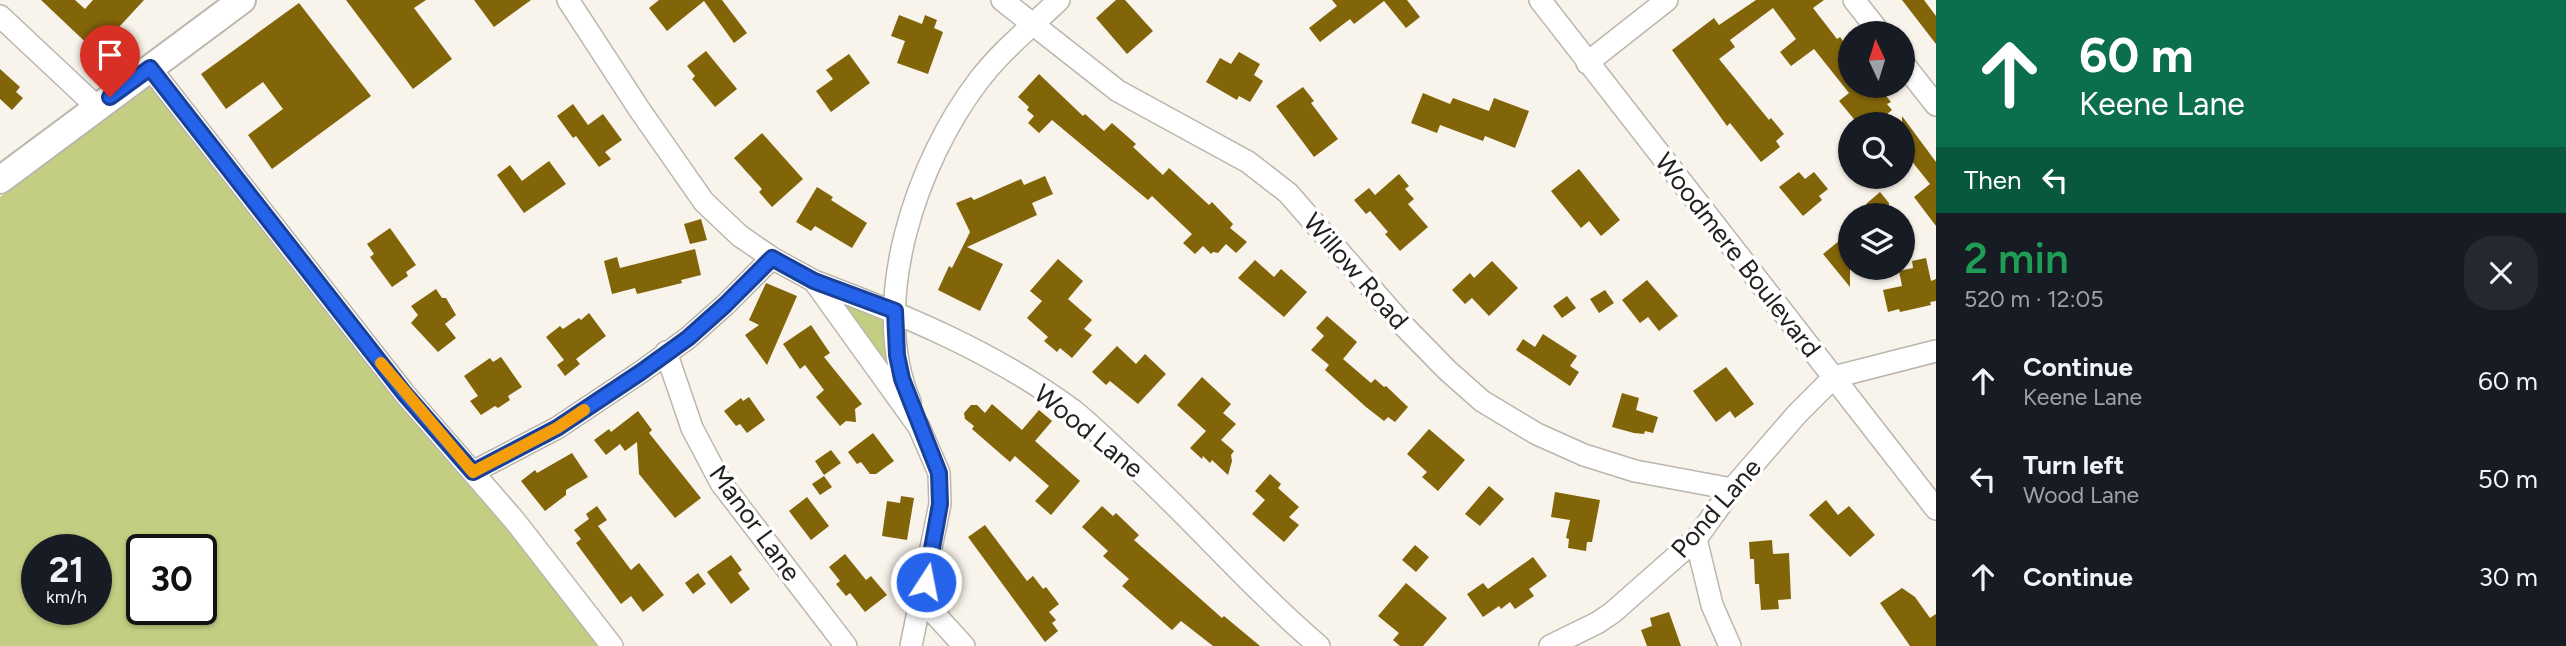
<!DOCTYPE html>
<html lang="en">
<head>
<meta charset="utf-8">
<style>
  :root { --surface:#171b24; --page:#242831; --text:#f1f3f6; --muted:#9ea1a6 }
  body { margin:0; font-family:Figtree,sans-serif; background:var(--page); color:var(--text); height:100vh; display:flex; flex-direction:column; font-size:26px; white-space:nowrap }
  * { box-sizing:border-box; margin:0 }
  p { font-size:23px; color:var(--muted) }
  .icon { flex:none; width:38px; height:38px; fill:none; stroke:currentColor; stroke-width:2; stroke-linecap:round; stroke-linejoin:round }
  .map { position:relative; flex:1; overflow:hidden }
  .side { display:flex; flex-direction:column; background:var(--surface); width:630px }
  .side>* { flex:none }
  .hud { background:#0b6e4f; color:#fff; overflow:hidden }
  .needle { width:46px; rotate:356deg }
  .controls { position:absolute; left:1838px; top:21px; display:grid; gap:14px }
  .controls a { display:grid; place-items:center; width:77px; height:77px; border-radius:50%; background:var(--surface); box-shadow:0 2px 5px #0004; font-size:35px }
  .speed { position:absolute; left:21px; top:534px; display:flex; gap:14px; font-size:35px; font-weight:700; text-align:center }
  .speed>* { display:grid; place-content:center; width:91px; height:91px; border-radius:50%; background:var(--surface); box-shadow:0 2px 5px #0004; line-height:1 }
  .speed small { font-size:18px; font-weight:400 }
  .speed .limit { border:4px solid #111; border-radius:10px; background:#fff; color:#111 }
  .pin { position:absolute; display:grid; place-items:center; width:60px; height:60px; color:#fff; margin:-72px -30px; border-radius:50% 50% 50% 0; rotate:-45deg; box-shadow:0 0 7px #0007 }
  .pin .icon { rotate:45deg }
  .me { position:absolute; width:77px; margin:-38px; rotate:11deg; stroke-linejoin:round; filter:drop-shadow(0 0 5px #0008) }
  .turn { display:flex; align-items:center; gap:24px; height:147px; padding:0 28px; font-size:32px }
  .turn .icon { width:91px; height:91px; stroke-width:2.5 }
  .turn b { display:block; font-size:49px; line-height:60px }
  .then { display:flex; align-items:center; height:66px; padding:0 28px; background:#0003; gap:14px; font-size:26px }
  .round { display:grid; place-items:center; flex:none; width:74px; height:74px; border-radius:28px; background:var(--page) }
  .summary { display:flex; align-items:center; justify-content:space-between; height:119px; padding:0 28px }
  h1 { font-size:42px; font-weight:600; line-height:52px; color:#1e9e55 }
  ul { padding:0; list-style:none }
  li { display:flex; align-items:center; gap:21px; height:98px; padding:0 28px }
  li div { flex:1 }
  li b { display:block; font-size:26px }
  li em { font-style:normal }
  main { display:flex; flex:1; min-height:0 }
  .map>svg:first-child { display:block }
  .green { fill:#c3ce82; fill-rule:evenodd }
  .building { fill:#826409 }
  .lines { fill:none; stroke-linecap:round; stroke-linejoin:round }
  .minor-casing { stroke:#bab6ad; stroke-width:24 }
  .major-casing { stroke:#bab6ad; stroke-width:30 }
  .minor { stroke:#fff; stroke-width:21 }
  .major { stroke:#fff; stroke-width:26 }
  .route-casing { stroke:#184099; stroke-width:18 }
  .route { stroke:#2563eb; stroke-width:12 }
  .slow { stroke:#f59e0b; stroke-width:12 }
  .labels { text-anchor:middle; stroke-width:7; stroke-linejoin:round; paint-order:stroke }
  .street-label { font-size:26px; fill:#23221e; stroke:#fff }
</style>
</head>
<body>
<main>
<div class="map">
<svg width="1936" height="646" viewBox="0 0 1936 646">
  <rect width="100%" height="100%" fill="#f9f4eb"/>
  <path class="green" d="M151,83L606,646H0V197ZM37,550H96V609H37ZM142,550H201V609H142Z
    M823,288L890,313L901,393Z"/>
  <path class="building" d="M41,0H75L85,9L93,0H144L96,52Z
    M346,0H426L414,8L452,59L413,89Z
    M474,0H531L494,27Z
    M659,0H722L747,33L734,43L704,1L667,31L649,8Z
    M1116,0H1125L1153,31L1127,54L1096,18Z
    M1332,0H1407L1420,17L1406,28L1384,1L1354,24L1350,19L1320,42L1309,28L1337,6Z
    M1756,0H1824L1813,8L1837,39L1840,37L1850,50V86H1878L1891,102L1887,104L1892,110L1880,120L1875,114L1862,124H1858L1839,101L1849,93L1814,49L1791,66L1780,52L1796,39L1773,8L1730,40L1735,47L1719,59L1769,120L1771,118L1784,134L1776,141L1780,147L1761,162L1730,123L1727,126L1672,50L1714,18L1719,25Z
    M1902,0H1924L1936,16V44Z
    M299,3L371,96L272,169L248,135L283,109L263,82L226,109L201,74Z
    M899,15L922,24L925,15L937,20L934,28L943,32L928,74L897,63L905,41L891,36Z
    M706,51L737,89L715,107L692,79L695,76L687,66Z
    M1239,52L1260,64L1254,75L1263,81L1250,102L1239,96L1237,100L1206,82L1220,58L1231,64Z
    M849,54L870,83L831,112L816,91L833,79L826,70Z
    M0,69L20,87L16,92L23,98L12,110L0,99Z
    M1039,74L1083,116L1085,114L1104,131L1112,123L1136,144L1133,147L1163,175L1169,168L1209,205L1212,202L1233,224L1230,228L1247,242L1236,253L1226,244L1218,253L1213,252L1211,254L1203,246L1195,254L1183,243L1192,234L1152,196L1148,200L1052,120L1039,133L1028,123L1034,116L1027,110L1029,107L1018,97Z
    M1303,87L1314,101L1311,103L1338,139L1314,157L1276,106Z
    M1423,93L1450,104L1453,98L1489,111L1494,98L1529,111L1515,148L1485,136L1483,141L1440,125L1437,133L1411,123Z
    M573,104L588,125L603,114L622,140L605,152L611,159L599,167L576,136L573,138L557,116Z
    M1902,116L1936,162V226L1914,197L1930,184L1910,159L1902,165Z
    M762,133L803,179L772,207L759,192L762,189L734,158Z
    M549,161L566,184L524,213L497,175L510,165L522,181Z
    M1579,169L1620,220L1601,236L1589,221L1581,228L1551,191Z
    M1799,172L1805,179L1814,172L1828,189L1819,196L1822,200L1803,216L1779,187Z
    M1399,174L1409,186L1405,189L1414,199L1408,204L1428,227L1400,251L1385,234L1388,232L1370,211L1366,214L1354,200L1369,188L1375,195Z
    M1045,176L1053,194L1032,203L1037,215L967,247L1003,264L980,311L938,290L949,266L952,268L970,232L956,203L971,197L974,200L1021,179L1024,185Z
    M817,187L833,197L831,200L867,223L852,248L815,226L811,231L796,222Z
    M1880,192L1889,203V208L1880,215H1875L1866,204Z
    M701,219L707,240L690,244L684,224Z
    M390,228L416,265L406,272L408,276L392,287L370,257L374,254L367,244Z
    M1844,237L1850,244V287L1823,254Z
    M695,249L701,275L681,280L682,283L637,294L635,288L612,294L604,261L617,257L620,268Z
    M1926,258L1931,281L1936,279V301L1930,302L1931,305L1900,312L1899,309L1888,312L1883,290L1902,286L1899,271L1913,268L1912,261Z
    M1058,259L1083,281L1068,299L1092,320L1084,329L1092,335L1072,358L1060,348L1057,352L1044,341L1048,337L1027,318L1042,301L1030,291Z
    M1255,260L1274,277L1281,269L1307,292L1284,317L1238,278Z
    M1492,261L1518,288L1489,316L1472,298L1465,304L1452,290L1470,273L1474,278Z
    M1647,280L1678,316L1659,331L1648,317L1640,323L1622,300Z
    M766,283L797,296L767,365L745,335L759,325L749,320Z
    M436,289L442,298H446L456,315L445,324L456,338L438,352L411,323L418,315L411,306Z
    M1605,290L1614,303L1599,313L1590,299Z
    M1567,296L1576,308L1562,318L1553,306Z
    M589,313L606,336L576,359L580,364L565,376L557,365L564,360L546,337L560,326L563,329L579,318L581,320Z
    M1327,316L1357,342L1343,359L1371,383L1375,379L1384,387L1386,386L1408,407L1395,422L1388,417L1384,421L1366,407L1325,370L1329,365L1311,350L1324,336L1316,328Z
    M811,325L830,353L824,357L862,404L855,409L856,422L846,421L840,426L816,397L824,390L805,365L800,369L783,344Z
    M1543,334L1577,356L1570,366L1579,372L1570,386L1516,350L1523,339L1535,347Z
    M1117,346L1136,364L1145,354L1166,374L1138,404L1110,381L1106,385L1092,372Z
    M501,357L522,387L508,396L510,400L498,408L495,406L481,415L470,401L478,396L464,376L490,358L493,362Z
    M1726,367L1754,404L1735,418L1730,411L1716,422L1693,391Z
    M1202,377L1231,404L1223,413L1236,424L1221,440L1234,451L1231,455L1232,461L1228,475L1212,460L1210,463L1203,456L1202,459L1190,448L1206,431L1177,405Z
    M1622,393L1639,398L1636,410L1658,417L1653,433L1645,431L1644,434L1634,433L1612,427Z
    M749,397L765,420L747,433L740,424L736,426L724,411L741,398L743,401Z
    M992,404L1022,430L1039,410L1052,421L1035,441L1080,481L1051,515L1035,501L1049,486L1015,456L1010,462L972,429L974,426L965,419L964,413L971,405H977L985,413Z
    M638,411L652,430L649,433L701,498L675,518L639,474L637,442L625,451L620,444L606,455L594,440L609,429L611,432Z
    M1429,429L1465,460L1438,491L1422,477L1427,472L1407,454Z
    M873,433L894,461L876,474H870L861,462L857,464L848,452Z
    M831,450L841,463L824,475L815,461Z
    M572,453L588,477L566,490V495L545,511L521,481L535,470L537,473Z
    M1270,474L1281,484L1278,488L1299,507L1289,517L1299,525L1284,542L1252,514L1265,500L1255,491Z
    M824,476L832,487L820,495L812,484Z
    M1489,486L1504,499L1480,526L1465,514Z
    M1555,492L1600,500L1592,542H1587L1586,551L1568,548L1569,539L1566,538L1570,520L1551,517Z
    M901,496L914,498L907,540L882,536L887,501L900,503Z
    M807,497L829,526L811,540L789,511Z
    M1826,500L1838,515L1849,506L1875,535L1850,557L1809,515Z
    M597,506L607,520L598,526L631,570L639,563L664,595L643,612L631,596L621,604L576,543L581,539L574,530L589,519L586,514Z
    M1102,506L1113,516L1116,513L1139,535L1134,540L1222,618L1224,616L1260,646H1213L1181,621L1172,630L1122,586L1129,579L1103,556L1108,551L1082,527Z
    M985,525L1027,581L1033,576L1043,589L1046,587L1059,604L1049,612L1056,620L1052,623L1058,631L1045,642L968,537Z
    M1772,540L1773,554L1789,553L1791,599L1778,600L1779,609L1761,610L1759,584H1755L1754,559H1750L1749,542Z
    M1415,545L1429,557L1416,572L1402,560Z
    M845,554L866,580L871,576L887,595L865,612L850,593L846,596L836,584L840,581L829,567Z
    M731,555L742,570L738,573L750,589L731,604L707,572Z
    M1533,557L1547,576L1529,589L1534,596L1515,609L1510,602L1501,609L1499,606L1483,617L1467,594L1483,583L1488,589Z
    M698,573L706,584L693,594L685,583Z
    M1406,583L1447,618L1423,646H1400L1393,640L1399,633L1378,616Z
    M1902,588L1915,597L1930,618L1936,614V646H1910L1880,603Z
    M1669,612L1681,646H1647L1641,630L1652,626L1650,618Z"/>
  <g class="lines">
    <defs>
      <path id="minor" d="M568,0L639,109L704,202L740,236L772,258L814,281L919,427L939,473L940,504L911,646
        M1002,0L1118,91L1248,162L1288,193L1405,327L1447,370L1482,401L1537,434L1584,455L1635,471L1732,489
        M1540,0L1936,509
        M1854,0L1880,33
        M0,16L97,107
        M1902,62L1936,105
        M1587,63L1667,0
        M150,68L404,393L515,521L612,646
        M814,281C905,315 996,353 1074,411C1089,423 1103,437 1117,450C1187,513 1248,585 1319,646
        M666,352L692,428L721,483L846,646
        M910,402C868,302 917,161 979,80C1001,51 1033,25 1059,0
        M473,472L557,428L641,372L688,338L725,305L772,258
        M1696,539L1712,605L1730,646
        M922,600L964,646
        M1550,646L1597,623L1612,613L1696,539L1732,489L1797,414L1834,377L1936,351"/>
      <path id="major" d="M0,180L242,0"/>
    </defs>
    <use href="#minor" class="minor-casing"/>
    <use href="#major" class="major-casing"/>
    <use href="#minor" class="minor"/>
    <use href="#major" class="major"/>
  </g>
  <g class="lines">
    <defs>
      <path id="route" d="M110,97L150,68L404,393L473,472L557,428L641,372L688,338L725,305L772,258L814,281L895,311L897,355L902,379L939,473L940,504L926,582"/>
    </defs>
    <use href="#route" class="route-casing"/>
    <use href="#route" class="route"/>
    <path class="slow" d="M381,363L473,472L557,428L584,410"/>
  </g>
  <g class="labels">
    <g class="street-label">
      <text transform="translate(1738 255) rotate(52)" y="9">Woodmere Boulevard</text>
      <text transform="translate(1356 271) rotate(49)" y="9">Willow Road</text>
      <text transform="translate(1089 431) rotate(39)" y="9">Wood Lane</text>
      <text transform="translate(1716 508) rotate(-49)" y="9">Pond Lane</text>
      <text transform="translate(755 523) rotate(54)" y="9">Manor Lane</text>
    </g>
  </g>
</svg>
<div class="controls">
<a><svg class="needle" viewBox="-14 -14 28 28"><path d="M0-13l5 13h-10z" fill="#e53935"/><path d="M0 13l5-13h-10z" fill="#9ea1a6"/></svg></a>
<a><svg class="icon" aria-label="search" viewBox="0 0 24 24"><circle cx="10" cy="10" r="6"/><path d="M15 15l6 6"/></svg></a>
<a><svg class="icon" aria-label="layers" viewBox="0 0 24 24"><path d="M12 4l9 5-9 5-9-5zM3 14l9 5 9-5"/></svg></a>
</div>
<div class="speed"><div>21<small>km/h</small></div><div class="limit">30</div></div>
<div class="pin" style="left:110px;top:97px;background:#d93025"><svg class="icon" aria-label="arrive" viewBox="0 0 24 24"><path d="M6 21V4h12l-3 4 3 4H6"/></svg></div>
<svg class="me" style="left:926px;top:582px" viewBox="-20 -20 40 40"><circle r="17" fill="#2563eb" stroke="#fff" stroke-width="3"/><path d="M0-11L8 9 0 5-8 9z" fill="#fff"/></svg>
</div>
<section class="side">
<div class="hud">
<div class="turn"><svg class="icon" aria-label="ahead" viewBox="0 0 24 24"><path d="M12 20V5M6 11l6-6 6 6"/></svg><div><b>60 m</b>Keene Lane</div></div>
<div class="then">Then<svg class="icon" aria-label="left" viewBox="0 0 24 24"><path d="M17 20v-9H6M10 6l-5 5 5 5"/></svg></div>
</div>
<div class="summary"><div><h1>2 min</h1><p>520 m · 12:05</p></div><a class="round"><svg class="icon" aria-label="close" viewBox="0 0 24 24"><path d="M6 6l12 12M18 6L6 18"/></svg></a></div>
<ul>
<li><svg class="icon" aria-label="ahead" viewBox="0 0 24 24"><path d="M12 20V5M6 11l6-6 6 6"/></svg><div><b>Continue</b><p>Keene Lane</p></div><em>60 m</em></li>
<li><svg class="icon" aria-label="left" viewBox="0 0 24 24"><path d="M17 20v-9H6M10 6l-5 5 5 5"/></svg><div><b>Turn left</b><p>Wood Lane</p></div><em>50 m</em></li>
<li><svg class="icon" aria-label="ahead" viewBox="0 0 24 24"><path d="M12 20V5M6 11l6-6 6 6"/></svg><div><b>Continue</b></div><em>30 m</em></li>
</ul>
</section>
</main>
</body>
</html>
